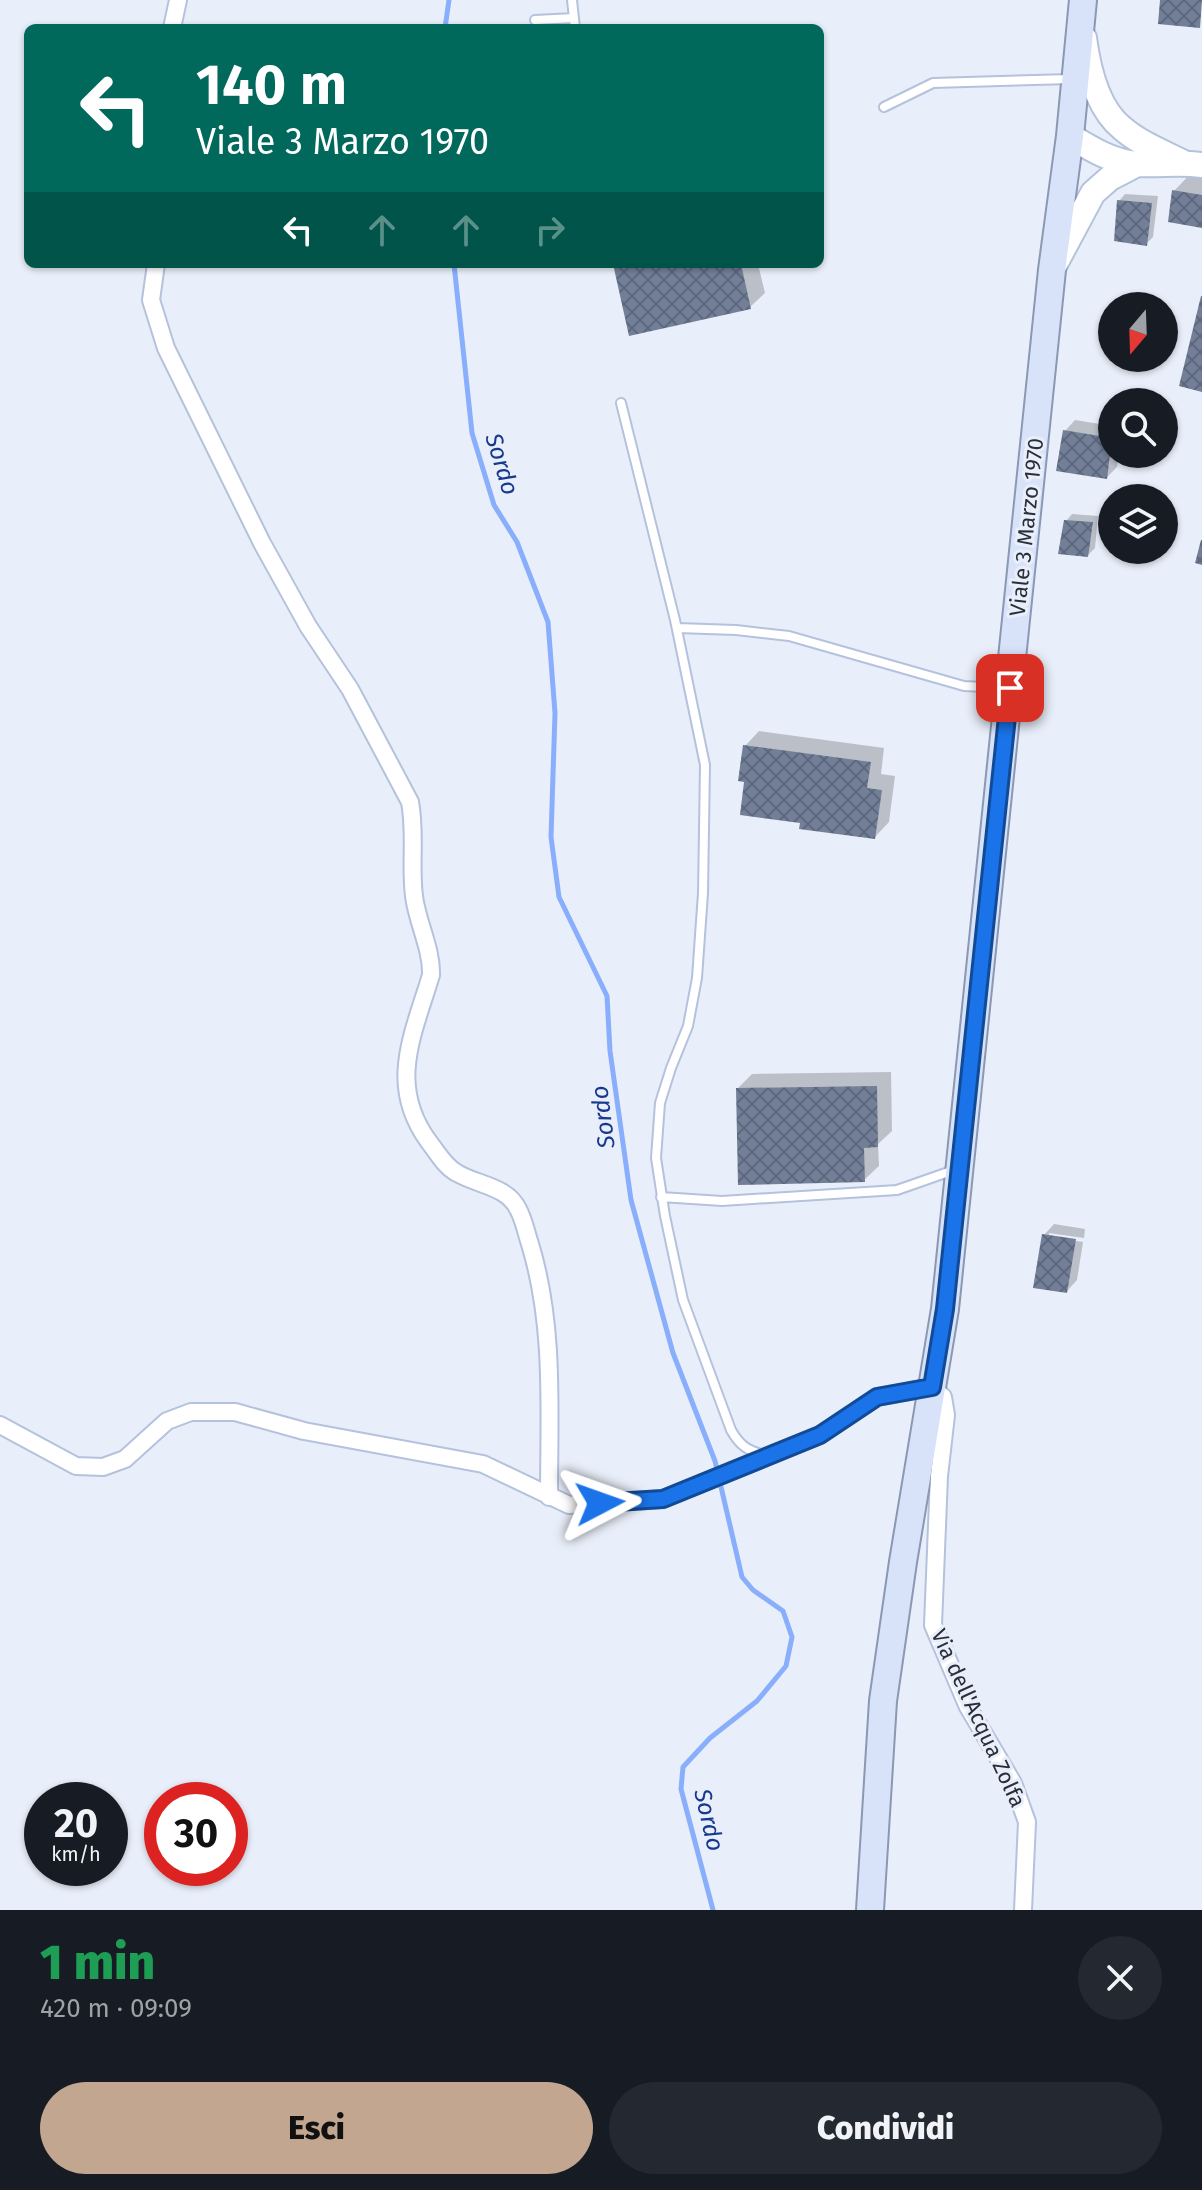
<!DOCTYPE html>
<html lang="it">
<head>
<meta charset="utf-8">
<style>
  :root { --surface:#171b24; --page:#242831; --text:#f1f3f6; --muted:#9ea1a6; --accent:#c2a690 }
  body { margin:0; font-family:"Fira Sans",sans-serif; background:var(--page); color:var(--text); height:100vh; display:flex; flex-direction:column; font-size:30px; white-space:nowrap }
  * { box-sizing:border-box; margin:0 }
  p { font-size:26px; color:var(--muted) }
  .icon { flex:none; width:44px; height:44px; fill:none; stroke:currentColor; stroke-width:2; stroke-linecap:round; stroke-linejoin:round }
  .map { position:relative; height:1910px; overflow:hidden }
  .sheet { display:flex; flex-direction:column; background:var(--surface); flex:1 }
  .sheet>* { flex:none }
  .hud { position:absolute; left:24px; top:24px; width:800px; height:244px; border-radius:12px; box-shadow:0 2px 6px #0004; background:#00695c; color:#fff; overflow:hidden }
  .needle { width:52px; rotate:199deg }
  .fabs { position:absolute; left:1098px; top:292px; display:grid; gap:16px }
  .fabs a { display:grid; place-items:center; width:80px; height:80px; border-radius:50%; background:var(--surface); box-shadow:0 2px 6px #0004; font-size:40px }
  .speed { position:absolute; left:24px; top:1782px; display:flex; gap:16px; font-size:40px; font-weight:700; text-align:center }
  .speed>* { display:grid; place-content:center; width:104px; height:104px; border-radius:50%; background:var(--surface); box-shadow:0 2px 6px #0004; line-height:1 }
  .speed small { font-size:20px; font-weight:400 }
  .speed .limit { border:12px solid #d22; background:#fff; color:#111 }
  .pin { position:absolute; display:grid; place-items:center; width:68px; height:68px; color:#fff; margin:-34px; border-radius:16px; box-shadow:0 4px 12px #0006 }
  .me { position:absolute; width:88px; margin:-44px; rotate:86deg; stroke-linejoin:round; filter:drop-shadow(0 0 6px #0008) }
  .turn { display:flex; align-items:center; gap:28px; height:168px; padding:0 40px; font-size:36px }
  .turn .icon { width:104px; height:104px; stroke-width:2.5 }
  .turn b { display:block; font-size:56px; line-height:68px }
  .lanes { display:flex; align-items:center; height:76px; padding:0 40px; background:#0003; justify-content:center; gap:40px; direction:ltr }
  .lanes .off { opacity:.35 }
  .round { display:grid; place-items:center; flex:none; width:84px; height:84px; border-radius:42px; background:var(--page) }
  .summary { display:flex; align-items:center; justify-content:space-between; height:136px; padding:0 40px }
  h1 { font-size:48px; font-weight:800; line-height:60px; color:#1e9e55 }
  .action { display:flex; gap:16px; margin-top:auto; padding:16px 40px }
  .action a { flex:1; height:92px; border-radius:48px; background:var(--accent); color:#111; font-size:32px; font-weight:800; line-height:92px; text-align:center }
  .action a+a { background:var(--page); color:var(--text) }
  .map>svg:first-child { display:block }
  .shadow { fill:#0003 }
  .lines { fill:none; stroke-linecap:round; stroke-linejoin:round }
  .stream { stroke:#89aefb; stroke-width:5 }
  .building { fill:url(#building-cross-hatch) }
  .lane-casing { stroke:#b5c2dd; stroke-width:12 }
  .street-casing { stroke:#b5c2dd; stroke-width:20 }
  .secondary-casing { stroke:#b5c2dd; stroke-width:28 }
  .primary-casing { stroke:#8a98b4; stroke-width:30 }
  .lane { stroke:#fff; stroke-width:8 }
  .street { stroke:#fff; stroke-width:16 }
  .secondary { stroke:#fff; stroke-width:24 }
  .primary { stroke:#d8e3fa; stroke-width:26 }
  .route-casing { stroke:#114b97; stroke-width:20 }
  .route { stroke:#1a73e8; stroke-width:14 }
  .labels { text-anchor:middle; stroke-width:6; stroke-linejoin:round; paint-order:stroke }
  .street-label { font-size:22px; fill:#292e38; stroke:#e9effa }
  .water-label { font-size:24px; font-style:italic; fill:#16388e; stroke:#e9effa }
</style>
</head>
<body>
<div class="map">
<svg width="1202" height="1910" viewBox="0 0 1202 1910">
  <defs>
    <pattern id="building-cross-hatch" width="8" height="8" patternUnits="userSpaceOnUse" patternTransform="scale(2)"><rect width="8" height="8" fill="#737f98"/><path d="M0 0l8 8M0 8l8-8" fill="none" stroke="#5e687d"/></pattern>
  </defs>
  <rect width="100%" height="100%" fill="#e9effa"/>
  <path class="shadow" d="M1195,169L1202,171V226L1174,191Z
    M1125,194L1158,196L1153,237L1146,244L1119,201Z
    M615,264H758L765,293L750,307Z
    M1075,420L1112,426V454H1119L1117,467L1107,477L1065,431Z
    M1072,514L1098,516L1095,548L1088,555L1066,521Z
    M759,731L884,748L881,774L895,776L889,822L875,837L802,821L747,780L745,746Z
    M891,1072L892,1131L878,1144L879,1166L864,1180L738,1088L752,1074Z
    M1054,1224L1085,1229L1084,1238L1049,1233V1237L1083,1242L1077,1280L1067,1291L1044,1235Z"/>
  <g class="lines">
    <path class="stream" d="M445,28L449,0
      M454,264L472,433L494,505L517,542L548,622L555,713L551,837L559,897L607,996L610,1051L631,1200L673,1353L715,1461L742,1577L753,1590L783,1611L792,1637L786,1666L757,1701L710,1738L683,1767L681,1789L713,1910"/>
  </g>
  <path class="building" d="M1160,0H1202L1200,28L1158,24Z
    M1172,190L1202,195V228L1168,222Z
    M1117,200L1152,203L1147,246L1114,241Z
    M613,264H741L751,309L629,336Z
    M1201,296H1202V392L1179,386Z
    M1063,430L1112,438L1107,479L1056,471Z
    M1064,520L1093,522L1088,557L1058,554Z
    M1201,540H1202V565L1195,563Z
    M743,745L871,762L867,788L882,790L875,839L799,829L800,823L740,815L744,782L738,781Z
    M877,1086L878,1147L864,1148L865,1182L738,1185L736,1088Z
    M1042,1234L1076,1239L1067,1293L1033,1288Z"/>
  <g class="lines">
    <defs>
      <path id="lane" d="M572,0L575,28
        M535,20L574,18
        M884,107L933,83L1071,79
        M621,403L675,620L705,765L703,893L697,978L688,1026L671,1068L660,1103L656,1158L665,1216L683,1300L731,1430C740,1446 748,1451 765,1455
        M677,628L736,630L789,636L964,686L1004,688
        M661,1197L722,1201L897,1190L957,1169"/>
      <path id="street" d="M172,28L178,0
        M156,264L151,300L166,348L262,543L308,626L350,689L410,802C416,833 410,865 414,896C417,922 432,949 431,975C413,1035 387,1085 429,1142C437,1152 445,1167 457,1173C477,1185 507,1186 518,1209C524,1220 526,1232 530,1244C555,1326 549,1411 549,1497
        M0,1425L76,1466L103,1467L125,1459L167,1421L191,1412H235L304,1431L483,1464L569,1505L663,1499L820,1435L877,1397L932,1387L943,1397L946,1415L939,1476L933,1625L968,1707L1013,1783L1027,1822L1023,1910"/>
      <path id="secondary" d="M1084,38C1088,68 1097,108 1122,128C1139,143 1162,152 1182,162
        M1070,136C1091,149 1114,163 1139,164C1161,165 1181,162 1202,165
        M1055,264L1093,193L1110,178L1137,164"/>
      <path id="primary" d="M870,1910L883,1701L903,1562L945,1309L1052,270L1070,136L1083,0"/>
    </defs>
    <use href="#lane" class="lane-casing"/>
    <use href="#street" class="street-casing"/>
    <use href="#secondary" class="secondary-casing"/>
    <use href="#primary" class="primary-casing"/>
    <use href="#lane" class="lane"/>
    <use href="#street" class="street"/>
    <use href="#secondary" class="secondary"/>
    <use href="#primary" class="primary"/>
  </g>
  <g class="lines">
    <defs>
      <path id="route" d="M600,1503L663,1499L820,1435L877,1397L932,1387L945,1309L1010,688"/>
    </defs>
    <use href="#route" class="route-casing"/>
    <use href="#route" class="route"/>
  </g>
  <g class="labels">
    <g class="street-label">
      <text transform="translate(1026 527) rotate(-84)" y="8">Viale 3 Marzo 1970</text>
      <text transform="translate(979 1718) rotate(65)" y="8">Via dell'Acqua Zolfa</text>
    </g>
    <g class="water-label">
      <text transform="translate(502 464) rotate(73)" y="8">Sordo</text>
      <text transform="translate(603 1117) rotate(-97)" y="8">Sordo</text>
      <text transform="translate(709 1820) rotate(77)" y="8">Sordo</text>
    </g>
  </g>
</svg>
<div class="fabs">
<a><svg class="needle" viewBox="-14 -14 28 28"><path d="M0-13l5 13h-10z" fill="#e53935"/><path d="M0 13l5-13h-10z" fill="#9ea1a6"/></svg></a>
<a><svg class="icon" aria-label="search" viewBox="0 0 24 24"><circle cx="10" cy="10" r="6"/><path d="M15 15l6 6"/></svg></a>
<a><svg class="icon" aria-label="layers" viewBox="0 0 24 24"><path d="M12 4l9 5-9 5-9-5zM3 14l9 5 9-5"/></svg></a>
</div>
<div class="speed"><div>20<small>km/h</small></div><div class="limit">30</div></div>
<div class="pin" style="left:1010px;top:688px;background:#d93025"><svg class="icon" aria-label="arrive" viewBox="0 0 24 24"><path d="M6 21V4h12l-3 4 3 4H6"/></svg></div>
<svg class="me" style="left:600px;top:1503px" viewBox="-20 -20 40 40"><path d="M0-17L14 15 0 8-14 15z" fill="#1a73e8" stroke="#fff" stroke-width="4"/></svg>
<div class="hud">
<div class="turn"><svg class="icon" aria-label="left" viewBox="0 0 24 24"><path d="M17 20v-9H6M10 6l-5 5 5 5"/></svg><div><b>140 m</b>Viale 3 Marzo 1970</div></div>
<div class="lanes"><svg class="icon" aria-label="left" viewBox="0 0 24 24"><path d="M17 20v-9H6M10 6l-5 5 5 5"/></svg><svg class="icon off" aria-label="ahead" viewBox="0 0 24 24"><path d="M12 20V5M6 11l6-6 6 6"/></svg><svg class="icon off" aria-label="ahead" viewBox="0 0 24 24"><path d="M12 20V5M6 11l6-6 6 6"/></svg><svg class="icon off" aria-label="right" viewBox="0 0 24 24"><path d="M7 20v-9h11M14 6l5 5-5 5"/></svg></div>
</div>
</div>
<section class="sheet">
<div class="summary"><div><h1>1 min</h1><p>420 m · 09:09</p></div><a class="round"><svg class="icon" aria-label="close" viewBox="0 0 24 24"><path d="M6 6l12 12M18 6L6 18"/></svg></a></div>
<div class="action"><a>Esci</a><a>Condividi</a></div>
</section>
</body>
</html>
